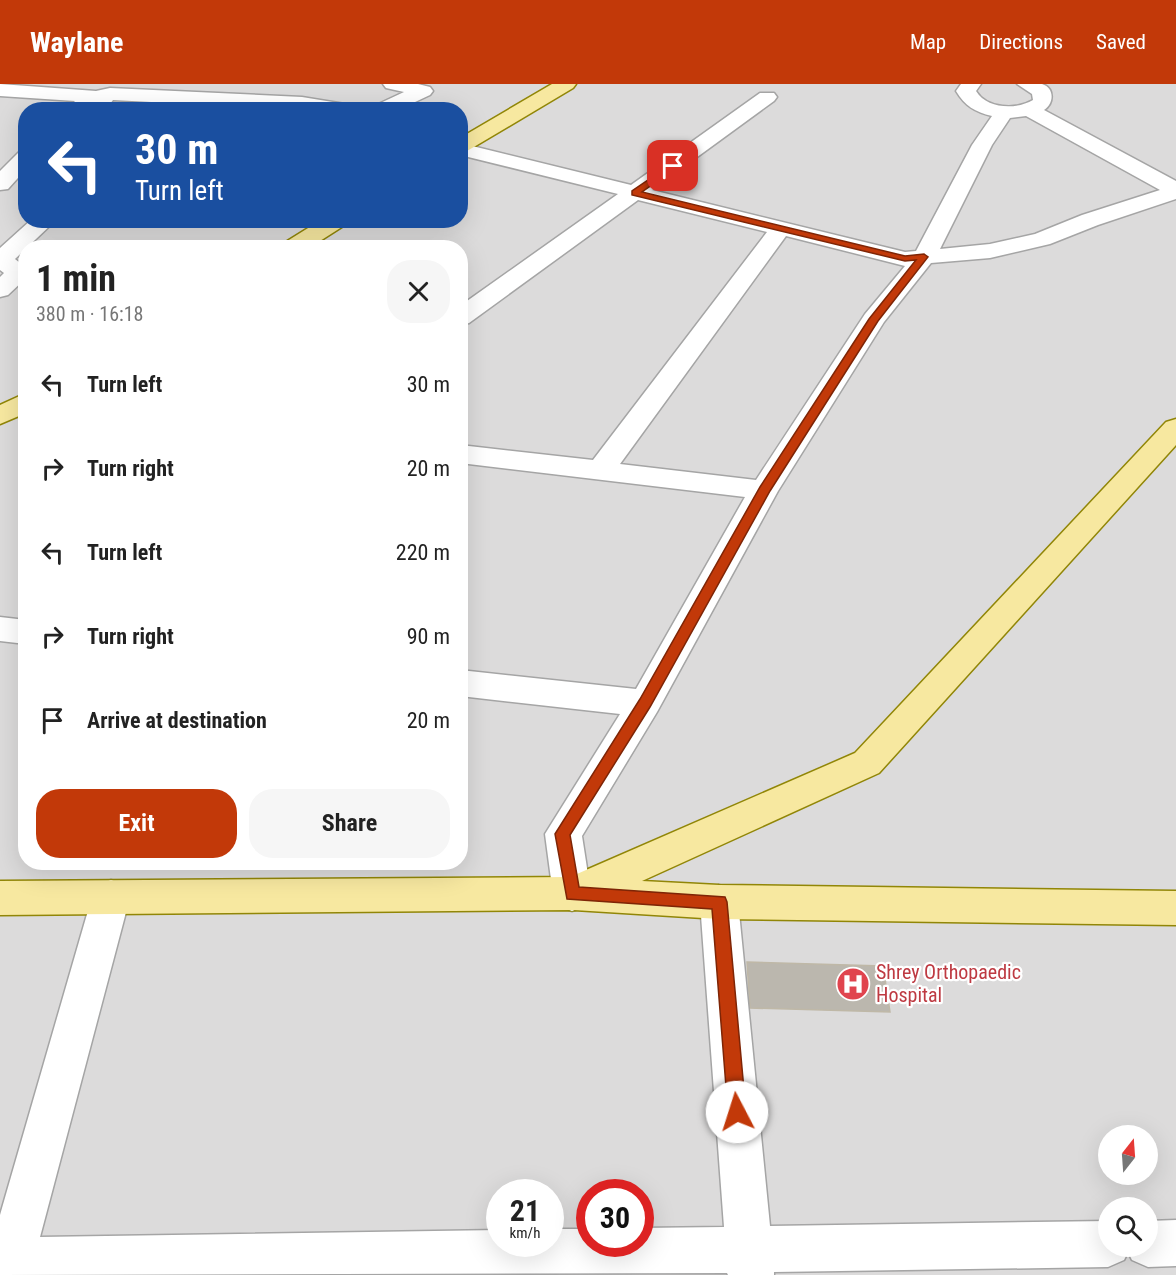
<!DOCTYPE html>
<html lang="en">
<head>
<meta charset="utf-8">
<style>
  :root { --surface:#fff; --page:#f6f6f6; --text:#222; --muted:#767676; --accent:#c23909 }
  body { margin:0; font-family:"Roboto Condensed",sans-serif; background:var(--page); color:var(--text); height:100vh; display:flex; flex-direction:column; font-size:22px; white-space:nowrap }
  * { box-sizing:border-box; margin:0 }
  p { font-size:20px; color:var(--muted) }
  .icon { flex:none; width:33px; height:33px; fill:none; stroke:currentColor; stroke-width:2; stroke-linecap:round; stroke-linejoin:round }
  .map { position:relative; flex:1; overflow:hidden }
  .drawer { position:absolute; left:18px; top:156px; width:450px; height:630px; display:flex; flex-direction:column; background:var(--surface); border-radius:24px; box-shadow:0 6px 24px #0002 }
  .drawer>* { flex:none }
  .guide { position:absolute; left:18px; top:18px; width:450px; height:126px; border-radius:24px; box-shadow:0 6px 24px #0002; background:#1a4fa0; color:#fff; overflow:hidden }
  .needle { width:39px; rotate:17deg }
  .buttons { position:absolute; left:1098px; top:1041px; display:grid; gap:12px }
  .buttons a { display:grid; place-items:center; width:60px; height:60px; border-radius:50%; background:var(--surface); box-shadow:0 6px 24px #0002; font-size:30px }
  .speed { position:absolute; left:486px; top:1095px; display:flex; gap:12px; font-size:30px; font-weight:700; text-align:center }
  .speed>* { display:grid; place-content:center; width:78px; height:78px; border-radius:50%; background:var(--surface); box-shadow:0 6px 24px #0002; line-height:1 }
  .speed small { font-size:15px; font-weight:400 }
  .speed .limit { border:9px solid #d22; background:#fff; color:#111 }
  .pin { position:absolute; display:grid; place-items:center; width:51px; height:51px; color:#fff; margin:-26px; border-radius:12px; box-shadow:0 3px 9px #0006 }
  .me { position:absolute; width:66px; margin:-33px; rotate:355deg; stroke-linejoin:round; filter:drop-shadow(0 0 4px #0008) }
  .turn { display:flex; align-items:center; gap:21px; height:126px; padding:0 18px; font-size:27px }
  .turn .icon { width:78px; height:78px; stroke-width:2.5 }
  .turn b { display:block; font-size:42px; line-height:51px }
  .round { display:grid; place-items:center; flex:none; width:63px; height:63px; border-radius:24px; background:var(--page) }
  .overview { display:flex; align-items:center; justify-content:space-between; height:102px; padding:0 18px }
  h1 { font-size:36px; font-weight:700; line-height:45px }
  .cta { display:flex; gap:12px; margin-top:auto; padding:12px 18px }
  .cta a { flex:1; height:69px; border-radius:24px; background:var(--accent); color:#fff; font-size:24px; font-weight:700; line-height:69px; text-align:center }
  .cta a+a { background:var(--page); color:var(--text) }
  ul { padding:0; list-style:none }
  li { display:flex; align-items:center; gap:18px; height:84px; padding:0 18px }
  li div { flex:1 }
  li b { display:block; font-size:22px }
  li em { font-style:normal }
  header { display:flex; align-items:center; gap:36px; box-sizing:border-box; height:84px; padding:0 30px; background:var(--accent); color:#fff }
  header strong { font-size:28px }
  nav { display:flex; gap:33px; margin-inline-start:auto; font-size:21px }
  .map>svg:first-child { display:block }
  .residential { fill:#dcdbdb; fill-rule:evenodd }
  .building { fill:#bbb7ae; stroke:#bfb8a7; stroke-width:1.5 }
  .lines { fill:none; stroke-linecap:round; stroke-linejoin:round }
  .minor-casing { stroke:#a5a5a5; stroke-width:3 }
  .major-casing { stroke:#918607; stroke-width:3 }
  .minor { fill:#fff; fill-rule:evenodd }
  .major { fill:#f7e8a0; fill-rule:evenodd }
  .route { fill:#c23909; stroke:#7e2506; stroke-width:1.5 }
  .labels { text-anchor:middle; stroke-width:4.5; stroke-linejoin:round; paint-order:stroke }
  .near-health-label { font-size:20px; fill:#be3a42; stroke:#fff; text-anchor:start }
</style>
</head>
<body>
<header>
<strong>Waylane</strong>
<nav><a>Map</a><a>Directions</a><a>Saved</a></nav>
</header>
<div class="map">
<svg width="1176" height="1191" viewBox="0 0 1176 1191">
  <rect width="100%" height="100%" fill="#eeeee4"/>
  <path class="residential" d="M0,0H1176V1191H0ZM26,26H460V136H26ZM26,164H460V778H26ZM1108,1052H1148V1090H1108ZM500,1108H550V1160H500ZM590,1108H640V1160H590ZM1108,1124H1148V1162H1108Z"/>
  <path class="building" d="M747,878L883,882L890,928L750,924Z"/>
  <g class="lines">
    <defs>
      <path id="minor" d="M0,0L96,7L110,4L302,13L345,20L352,22L354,26H306L113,16L110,20C95,24 82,26 66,26L75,17L0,12Z
        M383,0H418L430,3L433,7L430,11L398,26H372L374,22L404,8L386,4Z
        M961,0H981L976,7C987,25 1016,26 1033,16L1032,10L1017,0C1025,0 1035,0 1042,0C1055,4 1054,20 1044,26L1176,97V115L1098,141L1050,160L990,174L931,179L884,238L778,407L657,628L582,752L591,810L585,822L572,827L559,822L553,810L545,750L620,630L460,612V586L636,605L745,413L460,379V361L593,376L767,148L638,116L469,239L460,241V222L618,110L460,71V59L631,101L760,9H774L777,13L774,17L652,106L905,168L916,167L972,61L992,32C975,28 965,22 956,7ZM1026,32L1160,106L1082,131L1035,150L990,160L940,165L992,61L1010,34ZM786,152L905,182L865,230L756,396L620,380Z
        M26,66V85L8,105L0,106V87L19,68Z
        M31,136H56L15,175L26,184V194L8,211L0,213V193L4,189L0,186V164Z
        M0,533L26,536V560L0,557Z
        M111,796L124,801L130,813L40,1153L500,1146V1160H550V1145H590V1160H640V1144L724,1143L700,818L705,806L719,801L733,806L738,818L770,1142L1108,1137V1162H1148V1137L1176,1136V1182L1148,1183L1132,1176L1128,1168L1124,1176L1108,1183L774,1188V1191H728L727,1189L0,1191V1131L92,813L98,801Z"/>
      <path id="major" d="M552,0H576L573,4L467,67L460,69V54Z
        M321,136H348L345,141L309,164H281L284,159Z
        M26,309V329L0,340V321Z
        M1176,335V361L879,689L642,797L719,801L1176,807V841L719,835L574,826L0,831V797L570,793L855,669L1166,338Z"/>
    </defs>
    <use href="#minor" class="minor-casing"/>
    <use href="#major" class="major-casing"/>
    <use href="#minor" class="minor"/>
    <use href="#major" class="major"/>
  </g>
  <path class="route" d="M673,79L677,82L676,84L642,108L905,172L924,170L928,173L878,237L770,407L650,623L570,751L579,803L725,813L727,818L746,1028L743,1034L737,1036L731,1034L728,1028L712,825L567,815L555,750L640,615L760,403L869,235L916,176L905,177L632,111V107Z"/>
  <defs>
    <symbol id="hospital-disc" viewBox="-11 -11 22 22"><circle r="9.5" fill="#e0444e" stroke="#fff"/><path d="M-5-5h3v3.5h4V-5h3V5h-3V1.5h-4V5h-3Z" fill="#fff"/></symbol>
  </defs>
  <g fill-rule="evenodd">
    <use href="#hospital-disc" x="834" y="881" width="38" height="38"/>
  </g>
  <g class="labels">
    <g class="near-health-label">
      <text x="876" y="895">Shrey Orthopaedic<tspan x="876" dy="23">Hospital</tspan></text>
    </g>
  </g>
</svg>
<div class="buttons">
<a><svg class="needle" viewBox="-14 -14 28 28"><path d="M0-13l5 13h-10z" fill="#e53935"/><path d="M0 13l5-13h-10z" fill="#767676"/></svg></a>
<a><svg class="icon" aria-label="search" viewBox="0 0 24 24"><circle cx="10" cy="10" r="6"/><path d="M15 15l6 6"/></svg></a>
</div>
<div class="speed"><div>21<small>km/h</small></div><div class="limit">30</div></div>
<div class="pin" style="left:673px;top:82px;background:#d93025"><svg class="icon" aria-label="arrive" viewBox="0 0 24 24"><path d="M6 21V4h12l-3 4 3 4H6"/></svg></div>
<svg class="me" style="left:737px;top:1028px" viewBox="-20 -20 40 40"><circle r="19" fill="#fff"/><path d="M0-13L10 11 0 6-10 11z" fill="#c23909"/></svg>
<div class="guide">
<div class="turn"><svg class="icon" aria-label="left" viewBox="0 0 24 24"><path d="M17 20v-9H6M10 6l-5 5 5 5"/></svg><div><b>30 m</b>Turn left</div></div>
</div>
<section class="drawer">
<div class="overview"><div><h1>1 min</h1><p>380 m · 16:18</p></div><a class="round"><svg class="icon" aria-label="close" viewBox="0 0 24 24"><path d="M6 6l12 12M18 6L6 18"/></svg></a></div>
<ul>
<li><svg class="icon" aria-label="left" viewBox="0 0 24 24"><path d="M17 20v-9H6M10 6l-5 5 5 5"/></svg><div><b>Turn left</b></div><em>30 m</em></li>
<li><svg class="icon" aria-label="right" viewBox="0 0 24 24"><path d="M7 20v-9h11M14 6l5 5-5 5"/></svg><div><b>Turn right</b></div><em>20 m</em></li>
<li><svg class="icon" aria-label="left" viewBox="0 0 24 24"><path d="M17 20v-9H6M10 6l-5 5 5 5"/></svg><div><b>Turn left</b></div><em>220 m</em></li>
<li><svg class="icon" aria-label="right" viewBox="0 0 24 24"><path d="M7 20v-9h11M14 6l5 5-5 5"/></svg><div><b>Turn right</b></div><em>90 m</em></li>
<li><svg class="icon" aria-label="arrive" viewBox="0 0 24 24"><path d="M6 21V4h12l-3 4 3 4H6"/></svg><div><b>Arrive at destination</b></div><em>20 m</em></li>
</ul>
<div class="cta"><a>Exit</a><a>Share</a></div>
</section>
</div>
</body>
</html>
